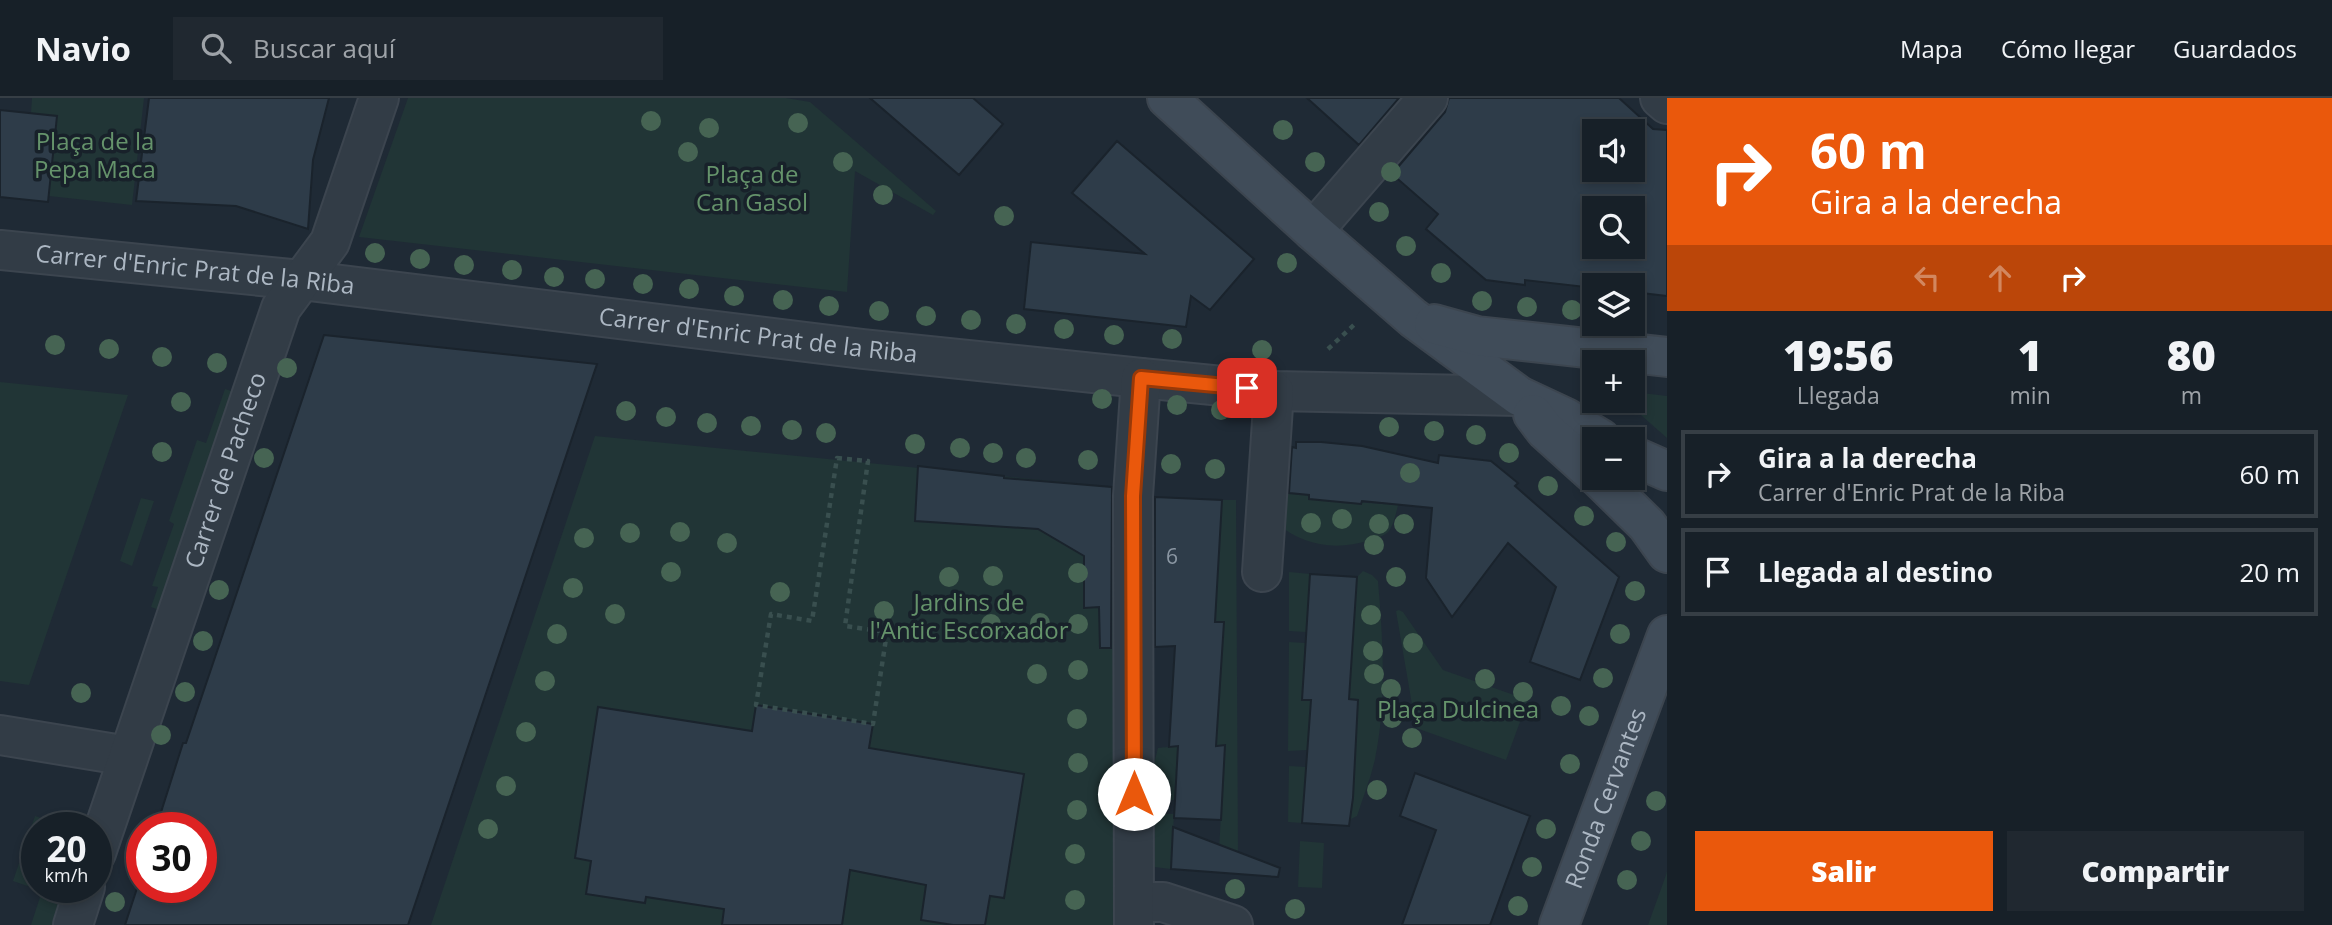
<!DOCTYPE html>
<html lang="es">
<head>
<meta charset="utf-8">
<style>
  :root { --surface:#172028; --page:#202830; --text:#f1f3f6; --muted:#9ea3a8; --line:#363e45; --accent:#ea580c }
  body { margin:0; font-family:"Open Sans",sans-serif; background:var(--page); color:var(--text); height:100vh; display:flex; flex-direction:column; font-size:26px; white-space:nowrap }
  * { box-sizing:border-box; margin:0 }
  p { font-size:23px; color:var(--muted) }
  .icon { flex:none; width:38px; height:38px; fill:none; stroke:currentColor; stroke-width:2; stroke-linecap:round; stroke-linejoin:round }
  .map { position:relative; flex:1; overflow:hidden }
  .panel { display:flex; flex-direction:column; background:var(--surface); width:665px }
  .panel>* { flex:none }
  .guide { background:#ea580c; color:#fff; overflow:hidden }
  .tools { position:absolute; left:1582px; top:21px; display:grid; gap:14px }
  .tools a { display:grid; place-items:center; width:63px; height:63px; border-radius:0px; background:var(--surface); box-shadow:0 4px 10px #0003,0 0 0 2px var(--line); font-size:35px }
  .speed { position:absolute; left:21px; top:714px; display:flex; gap:14px; font-size:35px; font-weight:700; text-align:center }
  .speed>* { display:grid; place-content:center; width:91px; height:91px; border-radius:50%; background:var(--surface); box-shadow:0 4px 10px #0003,0 0 0 2px var(--line); line-height:1 }
  .speed small { font-size:18px; font-weight:400 }
  .speed .limit { border:10px solid #d22; background:#fff; color:#111 }
  .pin { position:absolute; display:grid; place-items:center; width:60px; height:60px; color:#fff; margin:-30px; border-radius:14px; box-shadow:0 4px 10px #0006 }
  .me { position:absolute; width:77px; margin:-38px; rotate:0deg; stroke-linejoin:round; filter:drop-shadow(0 0 5px #0008) }
  .turn { display:flex; align-items:center; gap:24px; height:147px; padding:0 28px; font-size:32px }
  .turn .icon { width:91px; height:91px; stroke-width:2.5 }
  .turn b { display:block; font-size:49px; line-height:60px }
  .lanes { display:flex; align-items:center; height:66px; padding:0 28px; background:#0003; justify-content:center; gap:35px; direction:ltr }
  .lanes .off { opacity:.35 }
  .eta { display:flex; justify-content:space-evenly; align-items:center; height:119px; text-align:center }
  .eta b { font-size:42px; font-weight:800; line-height:49px }
  .button { display:flex; gap:14px; margin-top:auto; padding:14px 28px }
  .button a { flex:1; height:80px; border-radius:0px; background:var(--accent); color:#fff; font-size:28px; font-weight:800; line-height:80px; text-align:center }
  .button a+a { background:var(--page); color:var(--text) }
  ul { padding:0; list-style:none }
  li { display:flex; align-items:center; gap:21px; height:88px; margin:0 14px 10px; padding:0 14px; border:4px solid var(--line); border-radius:0px }
  li div { flex:1 }
  li b { display:block; font-size:26px }
  li em { font-style:normal }
  header { display:flex; align-items:center; gap:42px; box-sizing:border-box; height:98px; padding:0 35px; background:var(--surface); border-bottom:2px solid var(--line) }
  header strong { font-size:33px }
  nav { display:flex; gap:38px; margin-inline-start:auto; font-size:24px }
  .search { width:490px; height:63px; background:var(--page); display:flex; align-items:center; gap:18px; box-sizing:border-box; padding:0 24px; border-radius:0px; color:var(--muted); font-size:26px }
  main { display:flex; flex:1; min-height:0 }
  .map>svg:first-child { display:block }
  .green { fill:#213536 }
  .building { fill:#2e3c49; stroke:#1a232c; stroke-width:2; fill-rule:evenodd }
  .lines { fill:none; stroke-linecap:round; stroke-linejoin:round }
  .street-casing { stroke:#3c454f; stroke-width:42 }
  .secondary-casing { stroke:#3c454f; stroke-width:42 }
  .path { stroke:#394f4f; stroke-width:4.5; stroke-dasharray:5 5; stroke-linecap:butt }
  .street { stroke:#323c46; stroke-width:38 }
  .secondary { stroke:#404c59; stroke-width:38 }
  .tree { fill:#466453 }
  .route-casing { stroke:#983908; stroke-width:18 }
  .route { stroke:#ea580c; stroke-width:12 }
  .labels { text-anchor:middle; stroke-width:7; stroke-linejoin:round; paint-order:stroke }
  .number-label { font-size:21px; fill:#8b97a3 }
  .park-label { font-size:24px; fill:#65936b; stroke:#18212a }
  .street-label { font-size:24px; fill:#acb7c3; stroke:#18212a }
</style>
</head>
<body>
<header>
<strong>Navio</strong>
<div class="search"><svg class="icon" aria-label="search" viewBox="0 0 24 24"><circle cx="10" cy="10" r="6"/><path d="M15 15l6 6"/></svg>Buscar aquí</div>
<nav><a>Mapa</a><a>Cómo llegar</a><a>Guardados</a></nav>
</header>
<main>
<div class="map">
<svg width="1667" height="827" viewBox="0 0 1667 827">
  <rect width="100%" height="100%" fill="#1f2a35"/>
  <path class="green" d="M32,0H144L132,107L49,98L57,18L31,15Z
    M408,0H786L810,4L936,113L933,117L855,73L847,194L359,139Z
    M0,284L128,297L29,587L0,583Z
    M225,291L237,295L162,513L151,509L158,489L152,488L174,426L169,423L197,342L206,345Z
    M1633,294L1667,298V340L1625,303H1633Z
    M595,338L1113,389L1115,827H842L872,626L756,608L722,827H431Z
    M1273,394L1309,397V401L1398,407C1396,415 1394,426 1389,433C1385,438 1376,440 1370,442C1336,453 1305,448 1277,426Z
    M141,400L154,403L132,468L120,463Z
    M1222,402H1236L1238,753L1219,752L1225,648H1216L1224,524H1215Z
    M1363,473L1372,477L1378,483C1383,543 1387,602 1375,661C1371,680 1363,699 1357,718L1349,722L1357,602L1348,601L1357,479Z
    M1289,474L1310,476L1306,534L1289,533Z
    M1399,512L1403,514L1443,572L1528,602L1506,662L1416,630L1396,513Z
    M1289,544L1305,545L1302,602H1311L1307,652L1288,653Z
    M1178,648L1175,702L1155,703L1153,670L1158,650Z
    M1289,668L1306,669L1302,725L1288,724Z
    M1155,716H1174L1171,771L1154,769Z
    M35,718L72,730H37V789H72L59,827H31L42,793L13,783Z
    M1300,743L1324,745L1322,790L1298,789Z
    M1667,773V827H1648L1666,777Z"/>
  <path class="building" d="M149,0H329L313,62L308,131L236,108L136,103Z
    M870,0H973L1003,26L959,77Z
    M1307,0H1399L1359,47Z
    M1449,0H1619L1653,31L1667,32V198L1633,194V187H1594V190L1525,182V187L1486,182L1426,131L1438,116L1392,76L1445,14ZM1594,33H1633V72H1594ZM1594,110H1633V149H1594Z
    M0,12L57,18L48,104L0,99Z
    M1117,43L1254,161L1210,212L1191,198L1186,229L1024,211L1031,144L1145,156L1072,95Z
    M324,237L597,266L408,827H125L142,775V789H201V730H156L183,645H186Z
    M1296,344H1321L1362,348L1438,365L1439,357L1491,363L1518,385L1515,388L1619,479L1580,582L1530,564L1556,489L1508,445L1452,519L1426,480L1432,410L1362,403L1361,406L1309,401V397L1289,395L1292,349L1296,350Z
    M918,368L1004,378V380L1112,389L1111,550H1100L1099,509L1084,510V458L1038,431L915,423Z
    M1155,399L1222,402L1215,524H1224L1216,648L1225,647L1221,722L1174,720L1178,648L1169,649L1175,548L1155,549Z
    M1310,476L1357,479L1349,601L1358,602L1353,700L1349,728L1302,725L1311,602H1302Z
    M756,607L873,626L869,650L1024,676L1004,800L990,798L985,827H953L921,822L926,787L850,772L842,827H722L724,811L646,799L645,805L586,796L591,763L575,760L598,609L752,633Z
    M1415,675L1530,718L1490,827H1402L1436,732L1400,718Z
    M1173,729L1280,770L1278,779L1171,771Z"/>
  <g class="lines">
    <defs>
      <g id="street">
        <path d="M1660,0L1667,6"/>
        <path d="M1313,133L1428,0"/>
        <path id="s1" d="M0,152L301,182L863,251L1141,280L1274,293L1519,298"/>
        <path d="M1262,474L1274,293"/>
        <path d="M0,637L128,658"/>
        <path id="s2" d="M96,755L281,210L330,144L379,0"/>
        <path d="M1134,804H1163L1233,827"/>
        <path d="M73,827L85,789"/>
        <path d="M1134,827L1133,398L1141,280"/>
      </g>
      <g id="secondary">
        <path d="M1167,0L1313,133L1413,220L1519,298L1566,320L1601,341"/>
        <path d="M1434,226L1477,238L1667,259"/>
        <path d="M1533,316L1545,332L1594,376"/>
        <path d="M1633,358L1667,373"/>
        <path d="M1599,380L1647,427L1667,455"/>
        <path id="s3" d="M1559,827L1667,537"/>
      </g>
    </defs>
    <use href="#street" class="street-casing"/>
    <use href="#secondary" class="secondary-casing"/>
    <path class="path" d="M1328,251L1355,226
      M837,360L868,363L845,528L887,534L873,626L756,607L771,516L812,523Z"/>
    <use href="#street" class="street"/>
    <use href="#secondary" class="secondary"/>
  </g>
  <g class="tree">
    <circle cx="651" cy="23" r="10"/>
    <circle cx="798" cy="25" r="10"/>
    <circle cx="709" cy="30" r="10"/>
    <circle cx="1283" cy="32" r="10"/>
    <circle cx="688" cy="54" r="10"/>
    <circle cx="843" cy="64" r="10"/>
    <circle cx="1315" cy="64" r="10"/>
    <circle cx="1391" cy="74" r="10"/>
    <circle cx="883" cy="97" r="10"/>
    <circle cx="1379" cy="114" r="10"/>
    <circle cx="1004" cy="118" r="10"/>
    <circle cx="1406" cy="148" r="10"/>
    <circle cx="375" cy="155" r="10"/>
    <circle cx="420" cy="161" r="10"/>
    <circle cx="1287" cy="165" r="10"/>
    <circle cx="464" cy="167" r="10"/>
    <circle cx="512" cy="172" r="10"/>
    <circle cx="1441" cy="175" r="10"/>
    <circle cx="554" cy="179" r="10"/>
    <circle cx="595" cy="181" r="10"/>
    <circle cx="643" cy="186" r="10"/>
    <circle cx="689" cy="191" r="10"/>
    <circle cx="734" cy="198" r="10"/>
    <circle cx="783" cy="202" r="10"/>
    <circle cx="1482" cy="203" r="10"/>
    <circle cx="829" cy="208" r="10"/>
    <circle cx="1527" cy="209" r="10"/>
    <circle cx="1572" cy="212" r="10"/>
    <circle cx="879" cy="213" r="10"/>
    <circle cx="926" cy="218" r="10"/>
    <circle cx="971" cy="222" r="10"/>
    <circle cx="1016" cy="226" r="10"/>
    <circle cx="1064" cy="231" r="10"/>
    <circle cx="1114" cy="237" r="10"/>
    <circle cx="1172" cy="241" r="10"/>
    <circle cx="55" cy="247" r="10"/>
    <circle cx="109" cy="251" r="10"/>
    <circle cx="1262" cy="252" r="10"/>
    <circle cx="162" cy="259" r="10"/>
    <circle cx="217" cy="265" r="10"/>
    <circle cx="287" cy="270" r="10"/>
    <circle cx="1102" cy="301" r="10"/>
    <circle cx="181" cy="304" r="10"/>
    <circle cx="1177" cy="307" r="10"/>
    <circle cx="1221" cy="312" r="10"/>
    <circle cx="626" cy="313" r="10"/>
    <circle cx="666" cy="319" r="10"/>
    <circle cx="707" cy="325" r="10"/>
    <circle cx="751" cy="328" r="10"/>
    <circle cx="1389" cy="329" r="10"/>
    <circle cx="792" cy="332" r="10"/>
    <circle cx="1434" cy="333" r="10"/>
    <circle cx="826" cy="335" r="10"/>
    <circle cx="1476" cy="337" r="10"/>
    <circle cx="915" cy="346" r="10"/>
    <circle cx="960" cy="350" r="10"/>
    <circle cx="162" cy="354" r="10"/>
    <circle cx="993" cy="355" r="10"/>
    <circle cx="1509" cy="355" r="10"/>
    <circle cx="264" cy="360" r="10"/>
    <circle cx="1026" cy="360" r="10"/>
    <circle cx="1088" cy="362" r="10"/>
    <circle cx="1171" cy="366" r="10"/>
    <circle cx="1215" cy="371" r="10"/>
    <circle cx="1410" cy="375" r="10"/>
    <circle cx="1548" cy="388" r="10"/>
    <circle cx="1584" cy="418" r="10"/>
    <circle cx="1342" cy="421" r="10"/>
    <circle cx="1311" cy="425" r="10"/>
    <circle cx="1379" cy="426" r="10"/>
    <circle cx="1404" cy="426" r="10"/>
    <circle cx="680" cy="434" r="10"/>
    <circle cx="630" cy="435" r="10"/>
    <circle cx="584" cy="440" r="10"/>
    <circle cx="1616" cy="444" r="10"/>
    <circle cx="727" cy="445" r="10"/>
    <circle cx="1374" cy="447" r="10"/>
    <circle cx="671" cy="474" r="10"/>
    <circle cx="1078" cy="475" r="10"/>
    <circle cx="993" cy="478" r="10"/>
    <circle cx="949" cy="479" r="10"/>
    <circle cx="1396" cy="479" r="10"/>
    <circle cx="573" cy="490" r="10"/>
    <circle cx="219" cy="492" r="10"/>
    <circle cx="1635" cy="493" r="10"/>
    <circle cx="780" cy="494" r="10"/>
    <circle cx="884" cy="513" r="10"/>
    <circle cx="615" cy="516" r="10"/>
    <circle cx="1371" cy="517" r="10"/>
    <circle cx="1040" cy="525" r="10"/>
    <circle cx="991" cy="526" r="10"/>
    <circle cx="1078" cy="526" r="10"/>
    <circle cx="557" cy="536" r="10"/>
    <circle cx="1620" cy="536" r="10"/>
    <circle cx="203" cy="543" r="10"/>
    <circle cx="1413" cy="545" r="10"/>
    <circle cx="1373" cy="553" r="10"/>
    <circle cx="1078" cy="572" r="10"/>
    <circle cx="1037" cy="576" r="10"/>
    <circle cx="1374" cy="576" r="10"/>
    <circle cx="1603" cy="580" r="10"/>
    <circle cx="1485" cy="581" r="10"/>
    <circle cx="545" cy="583" r="10"/>
    <circle cx="1391" cy="591" r="10"/>
    <circle cx="185" cy="594" r="10"/>
    <circle cx="1523" cy="594" r="10"/>
    <circle cx="81" cy="595" r="10"/>
    <circle cx="1561" cy="608" r="10"/>
    <circle cx="1589" cy="618" r="10"/>
    <circle cx="1392" cy="620" r="10"/>
    <circle cx="1077" cy="621" r="10"/>
    <circle cx="526" cy="634" r="10"/>
    <circle cx="161" cy="637" r="10"/>
    <circle cx="1412" cy="640" r="10"/>
    <circle cx="1078" cy="665" r="10"/>
    <circle cx="1570" cy="666" r="10"/>
    <circle cx="506" cy="688" r="10"/>
    <circle cx="1377" cy="692" r="10"/>
    <circle cx="1656" cy="703" r="10"/>
    <circle cx="1077" cy="712" r="10"/>
    <circle cx="488" cy="731" r="10"/>
    <circle cx="1546" cy="731" r="10"/>
    <circle cx="1641" cy="743" r="10"/>
    <circle cx="1075" cy="756" r="10"/>
    <circle cx="1532" cy="769" r="10"/>
    <circle cx="1627" cy="782" r="10"/>
    <circle cx="1235" cy="791" r="10"/>
    <circle cx="1075" cy="802" r="10"/>
    <circle cx="115" cy="804" r="10"/>
    <circle cx="1518" cy="808" r="10"/>
    <circle cx="1295" cy="811" r="10"/>
  </g>
  <g class="lines">
    <defs>
      <path id="route" d="M1134,696L1133,398L1141,280L1247,290"/>
    </defs>
    <use href="#route" class="route-casing"/>
    <use href="#route" class="route"/>
  </g>
  <g class="labels">
    <g class="number-label">
      <text x="1172" y="466">6</text>
    </g>
    <g class="park-label">
      <text x="95" y="52">Plaça de la<tspan x="95" dy="28">Pepa Maca</tspan></text>
      <text x="752" y="85">Plaça de<tspan x="752" dy="28">Can Gasol</tspan></text>
      <text x="969" y="513">Jardins de<tspan x="969" dy="28">l'Antic Escorxador</tspan></text>
      <text x="1458" y="620">Plaça Dulcinea</text>
    </g>
    <g class="street-label">
      <text dy="8" stroke="none"><textPath href="#s1" startOffset="196">Carrer d'Enric Prat de la Riba</textPath></text>
      <text dy="8" stroke="none"><textPath href="#s1" startOffset="763">Carrer d'Enric Prat de la Riba</textPath></text>
      <text dy="8" stroke="none"><textPath href="#s2" startOffset="404">Carrer de Pacheco</textPath></text>
      <text dy="8" stroke="none"><textPath href="#s3" startOffset="135">Ronda Cervantes</textPath></text>
    </g>
  </g>
</svg>
<div class="tools">
<a><svg class="icon" aria-label="sound" viewBox="0 0 24 24"><path d="M4 9h4l5-4v14l-5-4H4zM17 9q2 3 0 6"/></svg></a>
<a><svg class="icon" aria-label="search" viewBox="0 0 24 24"><circle cx="10" cy="10" r="6"/><path d="M15 15l6 6"/></svg></a>
<a><svg class="icon" aria-label="layers" viewBox="0 0 24 24"><path d="M12 4l9 5-9 5-9-5zM3 14l9 5 9-5"/></svg></a>
<a>+</a>
<a>−</a>
</div>
<div class="speed"><div>20<small>km/h</small></div><div class="limit">30</div></div>
<div class="pin" style="left:1247px;top:290px;background:#d93025"><svg class="icon" aria-label="arrive" viewBox="0 0 24 24"><path d="M6 21V4h12l-3 4 3 4H6"/></svg></div>
<svg class="me" style="left:1134px;top:696px" viewBox="-20 -20 40 40"><circle r="19" fill="#fff"/><path d="M0-13L10 11 0 6-10 11z" fill="#ea580c"/></svg>
</div>
<section class="panel">
<div class="guide">
<div class="turn"><svg class="icon" aria-label="right" viewBox="0 0 24 24"><path d="M7 20v-9h11M14 6l5 5-5 5"/></svg><div><b>60 m</b>Gira a la derecha</div></div>
<div class="lanes"><svg class="icon off" aria-label="left" viewBox="0 0 24 24"><path d="M17 20v-9H6M10 6l-5 5 5 5"/></svg><svg class="icon off" aria-label="ahead" viewBox="0 0 24 24"><path d="M12 20V5M6 11l6-6 6 6"/></svg><svg class="icon" aria-label="right" viewBox="0 0 24 24"><path d="M7 20v-9h11M14 6l5 5-5 5"/></svg></div>
</div>
<div class="eta">
<div><b>19:56</b><p>Llegada</p></div>
<div><b>1</b><p>min</p></div>
<div><b>80</b><p>m</p></div>
</div>
<ul>
<li><svg class="icon" aria-label="right" viewBox="0 0 24 24"><path d="M7 20v-9h11M14 6l5 5-5 5"/></svg><div><b>Gira a la derecha</b><p>Carrer d'Enric Prat de la Riba</p></div><em>60 m</em></li>
<li><svg class="icon" aria-label="arrive" viewBox="0 0 24 24"><path d="M6 21V4h12l-3 4 3 4H6"/></svg><div><b>Llegada al destino</b></div><em>20 m</em></li>
</ul>
<div class="button"><a>Salir</a><a>Compartir</a></div>
</section>
</main>
</body>
</html>
